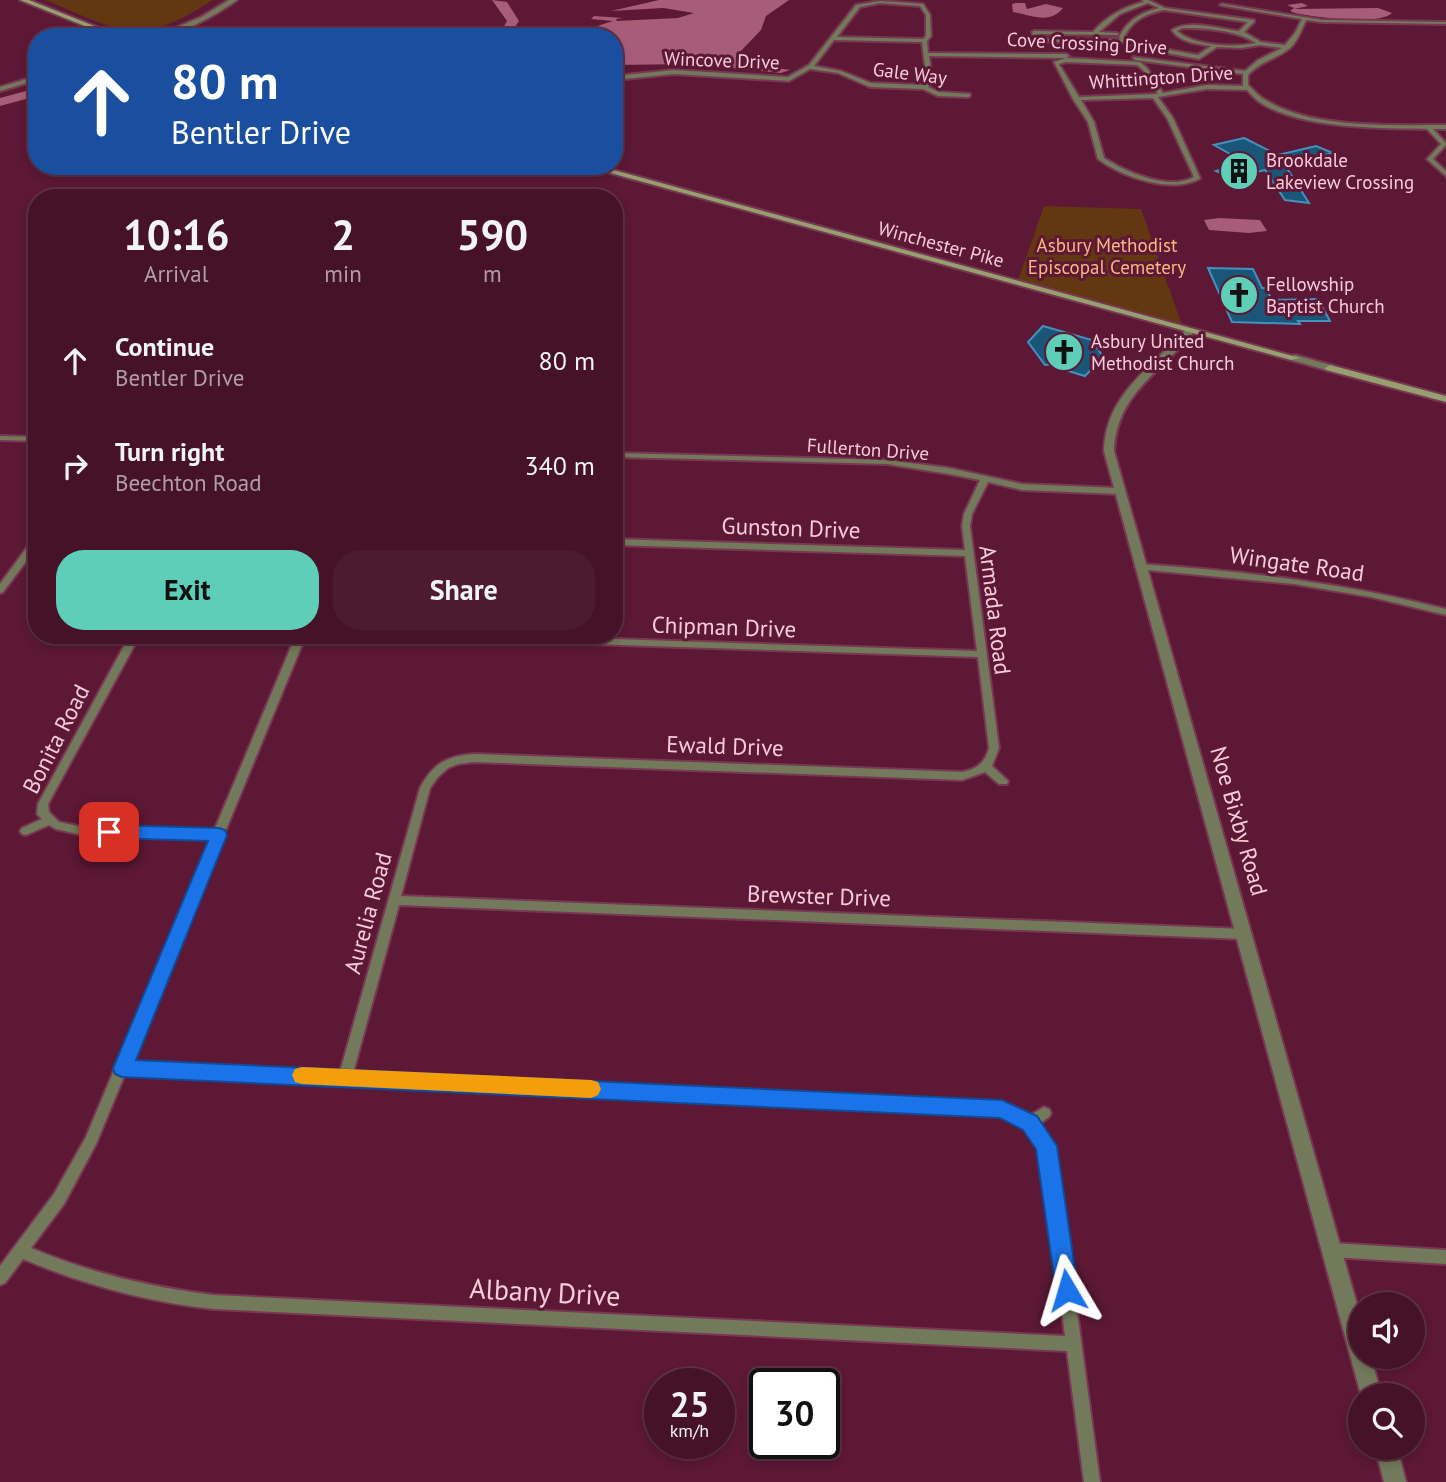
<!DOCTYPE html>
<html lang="en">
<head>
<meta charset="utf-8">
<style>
  :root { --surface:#451228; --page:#4c1b30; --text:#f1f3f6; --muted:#b09ea8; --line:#5d3245; --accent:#5eceb8 }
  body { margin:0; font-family:"PT Sans",sans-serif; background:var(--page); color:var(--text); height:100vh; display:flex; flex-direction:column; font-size:26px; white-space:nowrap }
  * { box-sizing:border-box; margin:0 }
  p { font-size:23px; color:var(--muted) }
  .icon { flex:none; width:38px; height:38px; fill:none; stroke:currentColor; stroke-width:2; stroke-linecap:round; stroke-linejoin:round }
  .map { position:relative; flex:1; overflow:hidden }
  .side { position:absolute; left:28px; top:189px; width:595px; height:455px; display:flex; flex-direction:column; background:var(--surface); border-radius:28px; box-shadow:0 4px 10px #0003,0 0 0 2px var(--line) }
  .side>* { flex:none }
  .banner { position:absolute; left:28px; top:28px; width:595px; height:147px; border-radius:28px; box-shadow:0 4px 10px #0003,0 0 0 2px var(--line); background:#1a4fa0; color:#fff; overflow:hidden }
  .fabs { position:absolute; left:1348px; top:1292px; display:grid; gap:14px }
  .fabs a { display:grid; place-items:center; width:77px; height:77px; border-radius:50%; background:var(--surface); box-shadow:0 4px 10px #0003,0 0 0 2px var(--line); font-size:35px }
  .speed { position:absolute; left:644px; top:1368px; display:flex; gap:14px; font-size:35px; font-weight:700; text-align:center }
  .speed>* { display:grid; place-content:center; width:91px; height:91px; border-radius:50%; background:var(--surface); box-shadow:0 4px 10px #0003,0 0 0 2px var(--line); line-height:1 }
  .speed small { font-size:18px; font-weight:400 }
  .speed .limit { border:4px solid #111; border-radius:10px; background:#fff; color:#111 }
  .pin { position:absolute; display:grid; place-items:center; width:60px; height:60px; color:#fff; margin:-30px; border-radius:14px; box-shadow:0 4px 10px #0006 }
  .me { position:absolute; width:77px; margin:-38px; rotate:353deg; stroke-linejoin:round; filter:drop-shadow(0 0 5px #0008) }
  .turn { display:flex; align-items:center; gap:24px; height:147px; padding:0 28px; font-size:32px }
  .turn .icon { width:91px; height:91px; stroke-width:2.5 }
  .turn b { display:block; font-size:49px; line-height:60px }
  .eta { display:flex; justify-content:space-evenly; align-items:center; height:119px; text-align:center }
  .eta b { font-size:42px; font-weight:700; line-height:49px }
  .button { display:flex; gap:14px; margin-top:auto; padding:14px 28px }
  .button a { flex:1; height:80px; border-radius:28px; background:var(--accent); color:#111; font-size:28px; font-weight:700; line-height:80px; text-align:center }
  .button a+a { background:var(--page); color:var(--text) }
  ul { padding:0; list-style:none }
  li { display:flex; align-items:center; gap:21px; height:105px; padding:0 28px }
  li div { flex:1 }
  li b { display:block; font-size:26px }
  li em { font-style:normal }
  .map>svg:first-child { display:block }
  .green { fill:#623711 }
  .water { fill:#a75d77 }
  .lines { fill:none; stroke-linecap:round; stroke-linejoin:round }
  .river { fill:#a75d77; fill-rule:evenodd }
  .building { fill:#195678; stroke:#4491c0; stroke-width:2 }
  .minor-casing { stroke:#783853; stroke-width:4 }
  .tertiary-casing { stroke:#783853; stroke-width:4 }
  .secondary-casing { stroke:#783853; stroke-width:4 }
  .minor { fill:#737a5b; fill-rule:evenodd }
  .tertiary { fill:#737a5b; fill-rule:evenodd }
  .secondary { fill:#95a06e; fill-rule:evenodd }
  .route { fill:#1a73e8; stroke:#114b97; stroke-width:2 }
  .slow { fill:#f59e0b }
  .labels { text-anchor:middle; stroke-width:6; stroke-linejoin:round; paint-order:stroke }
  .far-street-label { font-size:19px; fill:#f7ccd9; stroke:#5c1835 }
  .far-poi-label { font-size:19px; fill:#f7ccd9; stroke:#5c1835; text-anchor:start }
  .far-park-label { font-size:19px; fill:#fab681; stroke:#5c1835 }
  .street-label { font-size:23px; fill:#f7ccd9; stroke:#5c1835 }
  .near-street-label { font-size:28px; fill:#f7ccd9; stroke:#5c1835 }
</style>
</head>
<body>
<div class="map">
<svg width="1446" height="1482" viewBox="0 0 1446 1482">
  <rect width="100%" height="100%" fill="#5c1835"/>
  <path class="green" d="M45,0H213C193,12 172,26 149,29C115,35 76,12 45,0Z
    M1044,206L1141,209L1182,325L1018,280Z"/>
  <path class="water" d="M659,0H789L766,16L761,30L738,54L741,62L790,70L781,73L693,64L614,65V37L581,35L582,31L613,21L591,19L594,16L623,18L616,19L617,21L678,18L694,13L663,8L611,11Z
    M1016,3H1025L1027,9L1046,4L1063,8C1050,25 1030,15 1013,12L1012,4Z
    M1302,3L1308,6L1294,9L1378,8L1392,13C1379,26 1314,17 1295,13L1290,11L1294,8L1287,5Z
    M1219,218L1260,220L1267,231L1249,233L1209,230L1204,220Z"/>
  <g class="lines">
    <path class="river" d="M492,0L507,2L519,21L510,34L484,37L502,30L507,21Z
      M37,88V96L0,106V98Z"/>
  </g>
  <path class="building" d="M1244,138L1278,155L1316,146L1333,153L1285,165L1309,203L1285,200L1265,170L1231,178L1216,171L1246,163L1214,145Z
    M1208,268L1253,269L1262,288H1266L1272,300L1318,299L1330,321H1298L1300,324L1232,322Z
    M1043,326L1092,340L1103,357L1085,376L1058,368L1055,364L1045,365L1028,342Z"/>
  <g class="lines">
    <defs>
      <path id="minor" d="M1142,0H1148L1165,8L1254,20V22L1244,32L1261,42L1285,45L1295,33L1302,19L1220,5L1222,4L1322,20L1446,22V24L1322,22L1306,20C1302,29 1297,42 1290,48C1277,59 1260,61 1248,75V85C1253,89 1258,96 1264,99C1309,129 1393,125 1446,125V129H1433L1446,143V145L1433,159L1446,171V176L1427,159L1441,144L1427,129C1380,128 1298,129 1258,101C1254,98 1250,93 1247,90L1207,89L1158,97L1173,118L1200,178L1199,179C1171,194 1122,177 1098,159L1088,122L1073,99L1054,62L1066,58L1140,62L1147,68L1163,93L1207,85L1243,86V74L1135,60L1133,57L1245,71L1258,60L1282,48L1260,45L1241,48L1217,47L1199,59L1128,46L1124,42H1040L1042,44L1039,46L1036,44L1032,32L1034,31L1093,32C1107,16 1123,7 1144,2ZM1148,3L1159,8C1140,13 1128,20 1119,37L1121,39H1039L1037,34L1119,35L1117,33L1099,32L1120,14ZM1164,10L1248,22L1239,31C1219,29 1191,19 1172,30C1179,42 1197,44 1211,46L1198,55L1130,43L1124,37C1133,20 1145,14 1164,10ZM1182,28C1206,28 1236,30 1256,43C1235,48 1194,46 1177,31ZM1066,62L1137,65L1143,70L1158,94L1079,97L1059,64ZM1153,98L1167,118L1194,177C1169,191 1126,172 1104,158L1094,122L1081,100Z
        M880,1L923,4L930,15L931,36L927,41L928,53L1066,54L1069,56L1066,58L929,56L933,83L928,87L939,92L970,94V96L968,97L938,96L923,89L870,87L838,73L810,69L789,81L674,74L614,80V76L674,70L788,77L809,65L856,5ZM880,3L920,6L926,15V36L923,39L837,37L860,7ZM834,40L922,42L927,82L923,85L871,83L841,71L814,66Z
        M0,436L37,437V441L0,440Z
        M614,453L887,460L949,468L1022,484L1118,488L1122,491L1118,494L1022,490L988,482L972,514L970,526L999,748L992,766L1008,781L1007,784H999L985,772L962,780L474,762L458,764L448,768L438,777L430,788L401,896L1243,929L1247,931L1249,934L1247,937L1243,939L399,905L353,1073L991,1101L1016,1108L1029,1116L1044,1107L1049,1109L1051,1113L1049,1117L1039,1124L1050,1141L1056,1155L1100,1482H1084L1067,1351L214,1309C147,1302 85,1285 23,1259L5,1283L0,1285V1266L54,1194L86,1137L211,839L82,835L56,829L49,825L26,835L22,834L20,831L22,828L42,819L37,814L38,804L130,635H140L48,804L49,812L59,822L82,827L214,831L296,635H306L130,1063L340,1072L420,788C433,764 446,756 474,754L962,772C977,769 985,763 989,748L978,657L379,637L377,635H490L977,651L965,556L614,545V539L965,550L962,526L964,514L980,480L949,474L887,464L614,457ZM125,1074L991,1113C1016,1118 1033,1131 1042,1155L1065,1336L214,1295C150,1287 90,1273 31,1248L64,1204L96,1144Z
        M37,537V547L3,592L0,593V584L34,538Z
        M1140,564C1244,571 1345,583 1446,609V615L1371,597L1294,584L1137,569L1135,567L1137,565Z
        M1332,1243L1446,1250V1264L1332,1257L1327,1255L1325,1250L1327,1245Z"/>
      <path id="tertiary" d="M229,0H237C218,14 178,37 154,37L201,17Z
        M37,76V80L0,91V87Z
        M1187,328L1195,330C1162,373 1117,391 1114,451L1360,1315V1356H1371L1381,1395H1361L1104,451C1106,393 1152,368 1187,328Z
        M1295,355L1334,366L1335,368L1330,371L1291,360V356Z
        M1375,1447H1397L1406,1482H1384Z"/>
      <path id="secondary" d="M20,0H29L122,37H112Z
        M585,166H599L1300,358L1291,360Z
        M1330,365L1446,396V402L1326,370L1325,368Z"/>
    </defs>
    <use href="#minor" class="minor-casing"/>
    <use href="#tertiary" class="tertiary-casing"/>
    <use href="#secondary" class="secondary-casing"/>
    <use href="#minor" class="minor"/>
    <use href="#tertiary" class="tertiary"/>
    <use href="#secondary" class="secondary"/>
  </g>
  <path class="route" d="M109,825L219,828L225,830L227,835L136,1060L1002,1100L1037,1116L1057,1146L1078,1290L1075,1298L1067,1301L1059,1298L1056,1290L1036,1149L1023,1130L1000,1118L122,1077L115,1074L113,1068L208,841L109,838L103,836L101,832L103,827Z"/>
  <path class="slow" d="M302,1067L591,1080L598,1082L601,1089L598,1095L591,1098L302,1084L295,1082L292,1075L295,1069Z"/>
  <defs>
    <symbol id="building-disc" viewBox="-11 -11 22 22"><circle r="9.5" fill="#5eceb8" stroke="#5c1835"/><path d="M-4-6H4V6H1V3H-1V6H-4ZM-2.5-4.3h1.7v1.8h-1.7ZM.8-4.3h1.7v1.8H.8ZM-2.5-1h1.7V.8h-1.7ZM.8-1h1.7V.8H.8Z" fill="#111"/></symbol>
    <symbol id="church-disc" viewBox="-11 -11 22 22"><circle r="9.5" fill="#5eceb8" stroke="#5c1835"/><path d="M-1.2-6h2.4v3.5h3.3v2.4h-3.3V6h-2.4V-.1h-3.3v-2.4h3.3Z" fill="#111"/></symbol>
  </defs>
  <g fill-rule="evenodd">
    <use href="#building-disc" x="1217" y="149" width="44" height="44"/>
    <use href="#church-disc" x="1217" y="273" width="44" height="44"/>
    <use href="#church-disc" x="1042" y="330" width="44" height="44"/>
  </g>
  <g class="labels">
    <g class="far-street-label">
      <text transform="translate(1087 43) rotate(3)" y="7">Cove Crossing Drive</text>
      <text transform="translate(722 60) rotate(2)" y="7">Wincove Drive</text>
      <text transform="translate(910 73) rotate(7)" y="7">Gale Way</text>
      <text transform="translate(1161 77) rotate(-4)" y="7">Whittington Drive</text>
      <text transform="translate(941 244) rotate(15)" y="7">Winchester Pike</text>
      <text transform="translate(868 449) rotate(4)" y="7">Fullerton Drive</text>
    </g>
    <g class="far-poi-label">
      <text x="1266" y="167">Brookdale<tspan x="1266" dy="22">Lakeview Crossing</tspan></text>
      <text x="1266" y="291">Fellowship<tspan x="1266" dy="22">Baptist Church</tspan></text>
      <text x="1091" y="348">Asbury United<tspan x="1091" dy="22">Methodist Church</tspan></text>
    </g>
    <g class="far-park-label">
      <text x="1107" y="252">Asbury Methodist<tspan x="1107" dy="22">Episcopal Cemetery</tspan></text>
    </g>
    <g class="street-label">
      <text transform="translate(791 528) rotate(2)" y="8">Gunston Drive</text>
      <text transform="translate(1297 564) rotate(8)" y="8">Wingate Road</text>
      <text transform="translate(995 610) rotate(83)" y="8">Armada Road</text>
      <text transform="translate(724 627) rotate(2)" y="8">Chipman Drive</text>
      <text transform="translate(56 739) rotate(-63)" y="8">Bonita Road</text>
      <text transform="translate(725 746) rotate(2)" y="8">Ewald Drive</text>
      <text transform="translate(1239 821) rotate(74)" y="8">Noe Bixby Road</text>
      <text transform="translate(819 896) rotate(2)" y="8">Brewster Drive</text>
      <text transform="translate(368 913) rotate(-75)" y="8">Aurelia Road</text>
    </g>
    <g class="near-street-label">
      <text transform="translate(545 1292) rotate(3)" y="10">Albany Drive</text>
    </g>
  </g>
</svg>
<div class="fabs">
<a><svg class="icon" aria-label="sound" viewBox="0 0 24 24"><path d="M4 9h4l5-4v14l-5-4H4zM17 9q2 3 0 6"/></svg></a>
<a><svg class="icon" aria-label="search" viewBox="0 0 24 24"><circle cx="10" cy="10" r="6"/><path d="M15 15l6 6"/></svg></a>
</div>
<div class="speed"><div>25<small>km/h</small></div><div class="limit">30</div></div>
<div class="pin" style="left:109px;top:832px;background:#d93025"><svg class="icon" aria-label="arrive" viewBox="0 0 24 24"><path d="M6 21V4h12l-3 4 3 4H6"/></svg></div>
<svg class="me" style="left:1067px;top:1290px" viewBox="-20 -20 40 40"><path d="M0-17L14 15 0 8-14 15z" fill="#1a73e8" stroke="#fff" stroke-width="4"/></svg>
<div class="banner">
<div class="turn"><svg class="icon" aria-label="ahead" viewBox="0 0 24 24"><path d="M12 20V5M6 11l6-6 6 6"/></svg><div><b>80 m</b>Bentler Drive</div></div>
</div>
<section class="side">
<div class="eta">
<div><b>10:16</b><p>Arrival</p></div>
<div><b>2</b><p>min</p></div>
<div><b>590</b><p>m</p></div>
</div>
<ul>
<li><svg class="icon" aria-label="ahead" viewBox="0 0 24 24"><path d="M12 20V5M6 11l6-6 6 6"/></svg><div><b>Continue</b><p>Bentler Drive</p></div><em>80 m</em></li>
<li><svg class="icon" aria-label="right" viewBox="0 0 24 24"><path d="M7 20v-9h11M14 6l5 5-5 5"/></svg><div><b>Turn right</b><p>Beechton Road</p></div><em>340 m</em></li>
</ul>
<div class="button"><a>Exit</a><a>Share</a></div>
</section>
</div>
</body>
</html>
